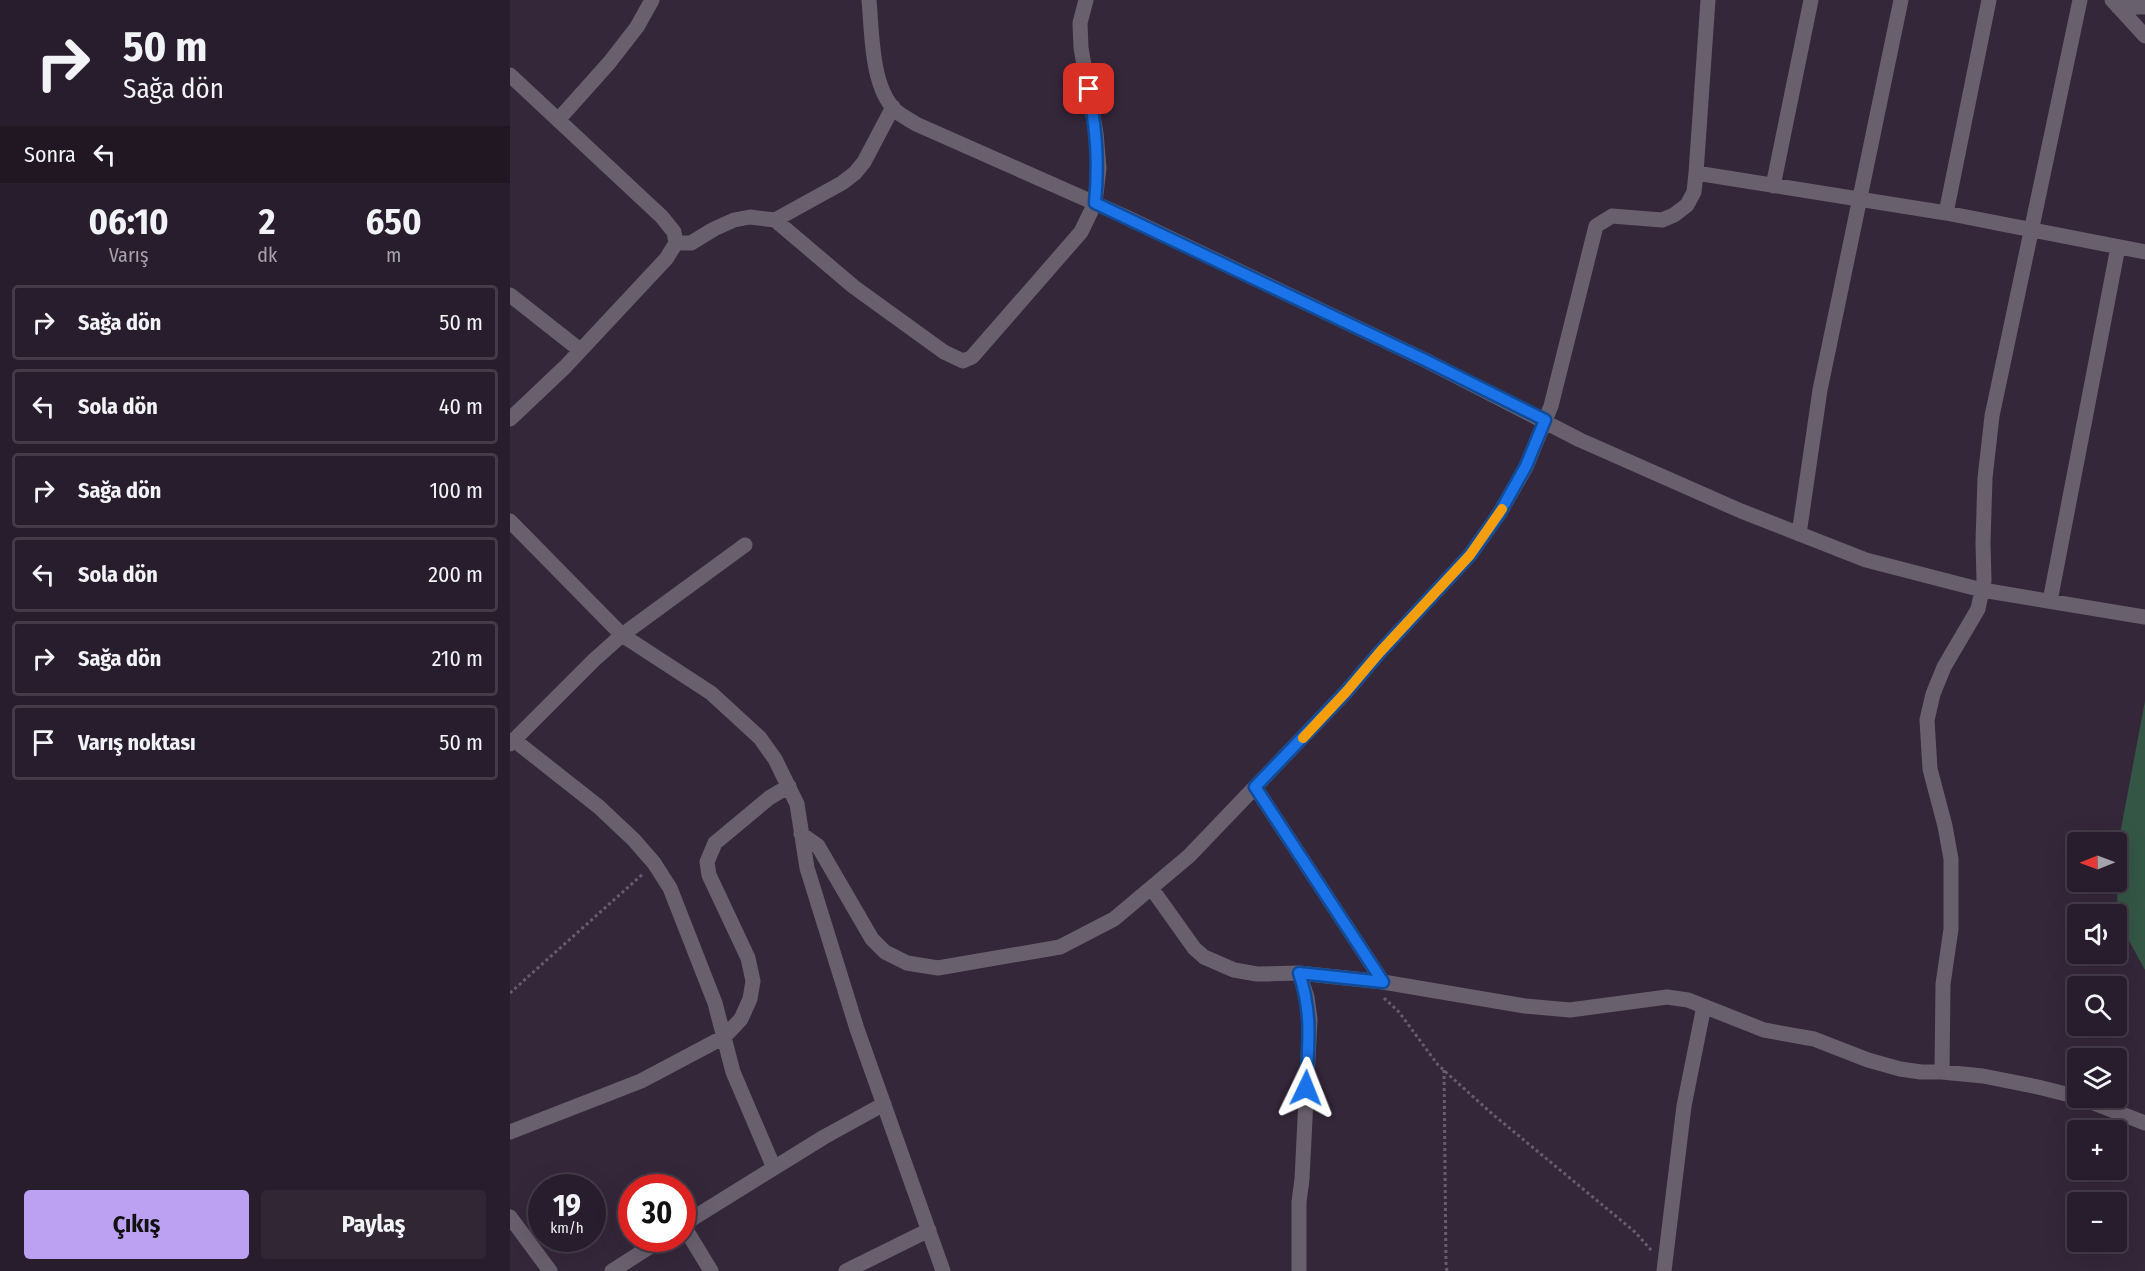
<!DOCTYPE html>
<html lang="tr">
<head>
<meta charset="utf-8">
<style>
  :root { --surface:#281d2c; --page:#302634; --text:#f1f3f6; --muted:#a5a2a9; --line:#443b48; --accent:#bca0f2 }
  body { margin:0; font-family:"Fira Sans Condensed",sans-serif; background:var(--page); color:var(--text); height:100vh; display:flex; flex-direction:column; font-size:22px; white-space:nowrap }
  * { box-sizing:border-box; margin:0 }
  p { font-size:20px; color:var(--muted) }
  .icon { flex:none; width:33px; height:33px; fill:none; stroke:currentColor; stroke-width:2; stroke-linecap:round; stroke-linejoin:round }
  .map { position:relative; flex:1; overflow:hidden }
  .panel { display:flex; flex-direction:column; background:var(--surface); width:510px }
  .panel>* { flex:none }
  .banner { background:#281d2c; color:var(--text); overflow:hidden }
  .needle { width:39px; rotate:269deg }
  .tools { position:absolute; left:1557px; top:832px; display:grid; gap:12px }
  .tools a { display:grid; place-items:center; width:60px; height:60px; border-radius:6px; background:var(--surface); box-shadow:0 6px 24px #0002,0 0 0 2px var(--line); font-size:30px }
  .speed { position:absolute; left:18px; top:1174px; display:flex; gap:12px; font-size:30px; font-weight:700; text-align:center }
  .speed>* { display:grid; place-content:center; width:78px; height:78px; border-radius:50%; background:var(--surface); box-shadow:0 6px 24px #0002,0 0 0 2px var(--line); line-height:1 }
  .speed small { font-size:15px; font-weight:400 }
  .speed .limit { border:9px solid #d22; background:#fff; color:#111 }
  .pin { position:absolute; display:grid; place-items:center; width:51px; height:51px; color:#fff; margin:-26px; border-radius:12px; box-shadow:0 3px 9px #0006 }
  .me { position:absolute; width:66px; margin:-33px; rotate:2deg; stroke-linejoin:round; filter:drop-shadow(0 0 4px #0008) }
  .turn { display:flex; align-items:center; gap:21px; height:126px; padding:0 24px; font-size:27px }
  .turn .icon { width:78px; height:78px; stroke-width:2.5 }
  .turn b { display:block; font-size:42px; line-height:51px }
  .then { display:flex; align-items:center; height:57px; padding:0 24px; background:#0003; gap:12px; font-size:22px }
  .eta { display:flex; justify-content:space-evenly; align-items:center; height:102px; text-align:center }
  .eta b { font-size:36px; font-weight:700; line-height:42px }
  .cta { display:flex; gap:12px; margin-top:auto; padding:12px 24px }
  .cta a { flex:1; height:69px; border-radius:6px; background:var(--accent); color:#111; font-size:24px; font-weight:700; line-height:69px; text-align:center }
  .cta a+a { background:var(--page); color:var(--text) }
  ul { padding:0; list-style:none }
  li { display:flex; align-items:center; gap:18px; height:75px; margin:0 12px 9px; padding:0 12px; border:3px solid var(--line); border-radius:6px }
  li div { flex:1 }
  li b { display:block; font-size:22px }
  li em { font-style:normal }
  main { display:flex; flex:1; min-height:0 }
  .map>svg:first-child { display:block }
  .green { fill:#345745 }
  .lines { fill:none; stroke-linecap:round; stroke-linejoin:round }
  .path { stroke:#695c6d; stroke-width:3; stroke-dasharray:3 3; stroke-linecap:butt }
  .minor { stroke:#69606d; stroke-width:15 }
  .route-casing { stroke:#114b97; stroke-width:15 }
  .route { stroke:#1a73e8; stroke-width:10 }
  .slow { stroke:#f59e0b; stroke-width:10 }
</style>
</head>
<body>
<main>
<section class="panel">
<div class="banner">
<div class="turn"><svg class="icon" aria-label="right" viewBox="0 0 24 24"><path d="M7 20v-9h11M14 6l5 5-5 5"/></svg><div><b>50 m</b>Sağa dön</div></div>
<div class="then">Sonra<svg class="icon" aria-label="left" viewBox="0 0 24 24"><path d="M17 20v-9H6M10 6l-5 5 5 5"/></svg></div>
</div>
<div class="eta">
<div><b>06:10</b><p>Varış</p></div>
<div><b>2</b><p>dk</p></div>
<div><b>650</b><p>m</p></div>
</div>
<ul>
<li><svg class="icon" aria-label="right" viewBox="0 0 24 24"><path d="M7 20v-9h11M14 6l5 5-5 5"/></svg><div><b>Sağa dön</b></div><em>50 m</em></li>
<li><svg class="icon" aria-label="left" viewBox="0 0 24 24"><path d="M17 20v-9H6M10 6l-5 5 5 5"/></svg><div><b>Sola dön</b></div><em>40 m</em></li>
<li><svg class="icon" aria-label="right" viewBox="0 0 24 24"><path d="M7 20v-9h11M14 6l5 5-5 5"/></svg><div><b>Sağa dön</b></div><em>100 m</em></li>
<li><svg class="icon" aria-label="left" viewBox="0 0 24 24"><path d="M17 20v-9H6M10 6l-5 5 5 5"/></svg><div><b>Sola dön</b></div><em>200 m</em></li>
<li><svg class="icon" aria-label="right" viewBox="0 0 24 24"><path d="M7 20v-9h11M14 6l5 5-5 5"/></svg><div><b>Sağa dön</b></div><em>210 m</em></li>
<li><svg class="icon" aria-label="arrive" viewBox="0 0 24 24"><path d="M6 21V4h12l-3 4 3 4H6"/></svg><div><b>Varış noktası</b></div><em>50 m</em></li>
</ul>
<div class="cta"><a>Çıkış</a><a>Paylaş</a></div>
</section>
<div class="map">
<svg width="1635" height="1271" viewBox="0 0 1635 1271">
  <rect width="100%" height="100%" fill="#35273a"/>
  <path class="green" d="M1635,701V970L1607,919L1608,845Z"/>
  <g class="lines">
    <path class="path" d="M0,993L134,873
      M874,998L889,1012L928,1065L980,1112L1125,1232L1141,1250
      M934,1070L936,1265L937,1271"/>
    <path class="minor" d="M359,0C362,32 361,88 386,111C392,116 400,120 406,124L614,216L915,360L1070,440L1231,511L1356,560L1472,590L1635,617
      M1602,0L1635,36
      M1608,7H1635
      M0,75L152,217L164,232L166,243L156,259L55,367L0,419
      M48,120L99,63L127,27L142,0
      M1186,173L1436,213L1635,252
      M1263,186L1301,0
      M1436,213L1479,0
      M265,220L344,287L434,352L453,361L462,357L571,232L585,203L589,168L586,133L571,48L570,23L576,0
      M166,243H181L204,229L224,220L240,217L265,220L332,183L345,173L354,162L383,107
      M0,295L70,350
      M0,521L112,635L201,693L250,738L265,759L287,804L297,868L347,1029L433,1271
      M1289,534L1310,390L1391,0
      M1540,601L1608,247
      M4,740L89,807L124,840L144,863L160,888L205,1003L223,1072L264,1168
      M0,744L84,660L112,635L235,545
      M745,787L873,982
      M291,834L308,846L362,939L375,952L397,963L428,968L550,947L604,919L679,856L836,692L870,652L960,555L989,514L1016,467L1041,406L1086,226L1102,216L1152,220L1164,215L1177,205L1184,192L1186,173L1198,0
      M642,889L684,948L694,957L724,970L747,974L789,973L873,982L1015,1006L1060,1010L1157,997L1178,1000L1254,1030L1304,1039L1358,1060L1390,1069L1411,1072H1432L1473,1076L1528,1087L1568,1097
      M1432,1072L1433,984L1441,929V859L1435,826L1420,769L1417,720L1423,694L1434,667L1468,609L1474,581L1473,542L1475,478L1482,416L1570,0
      M1571,1098L1635,1123
      M0,1132L131,1081L214,1037L231,1019L240,999L243,981L238,958L199,875L197,862L205,843L259,798L279,786
      M0,1217L40,1271
      M172,1225L314,1137L374,1104
      M173,1225L201,1271
      M102,1271L152,1239
      M336,1271L419,1230
      M789,1271V1202L792,1179L800,1019L797,997L789,973
      M1154,1271L1174,1106L1194,1006"/>
  </g>
  <g class="lines">
    <defs>
      <path id="route" d="M579,89C586,132 589,160 585,203L915,360L1035,420L1016,466L989,514L960,555L870,652L836,692L745,787L873,982L789,973C803,1015 798,1045 796,1088"/>
    </defs>
    <use href="#route" class="route-casing"/>
    <use href="#route" class="route"/>
    <path class="slow" d="M793,738L836,692L870,652L960,555L992,509"/>
  </g>
</svg>
<div class="tools">
<a><svg class="needle" viewBox="-14 -14 28 28"><path d="M0-13l5 13h-10z" fill="#e53935"/><path d="M0 13l5-13h-10z" fill="#a5a2a9"/></svg></a>
<a><svg class="icon" aria-label="sound" viewBox="0 0 24 24"><path d="M4 9h4l5-4v14l-5-4H4zM17 9q2 3 0 6"/></svg></a>
<a><svg class="icon" aria-label="search" viewBox="0 0 24 24"><circle cx="10" cy="10" r="6"/><path d="M15 15l6 6"/></svg></a>
<a><svg class="icon" aria-label="layers" viewBox="0 0 24 24"><path d="M12 4l9 5-9 5-9-5zM3 14l9 5 9-5"/></svg></a>
<a>+</a>
<a>−</a>
</div>
<div class="speed"><div>19<small>km/h</small></div><div class="limit">30</div></div>
<div class="pin" style="left:579px;top:89px;background:#d93025"><svg class="icon" aria-label="arrive" viewBox="0 0 24 24"><path d="M6 21V4h12l-3 4 3 4H6"/></svg></div>
<svg class="me" style="left:796px;top:1088px" viewBox="-20 -20 40 40"><path d="M0-17L14 15 0 8-14 15z" fill="#1a73e8" stroke="#fff" stroke-width="4"/></svg>
</div>
</main>
</body>
</html>
